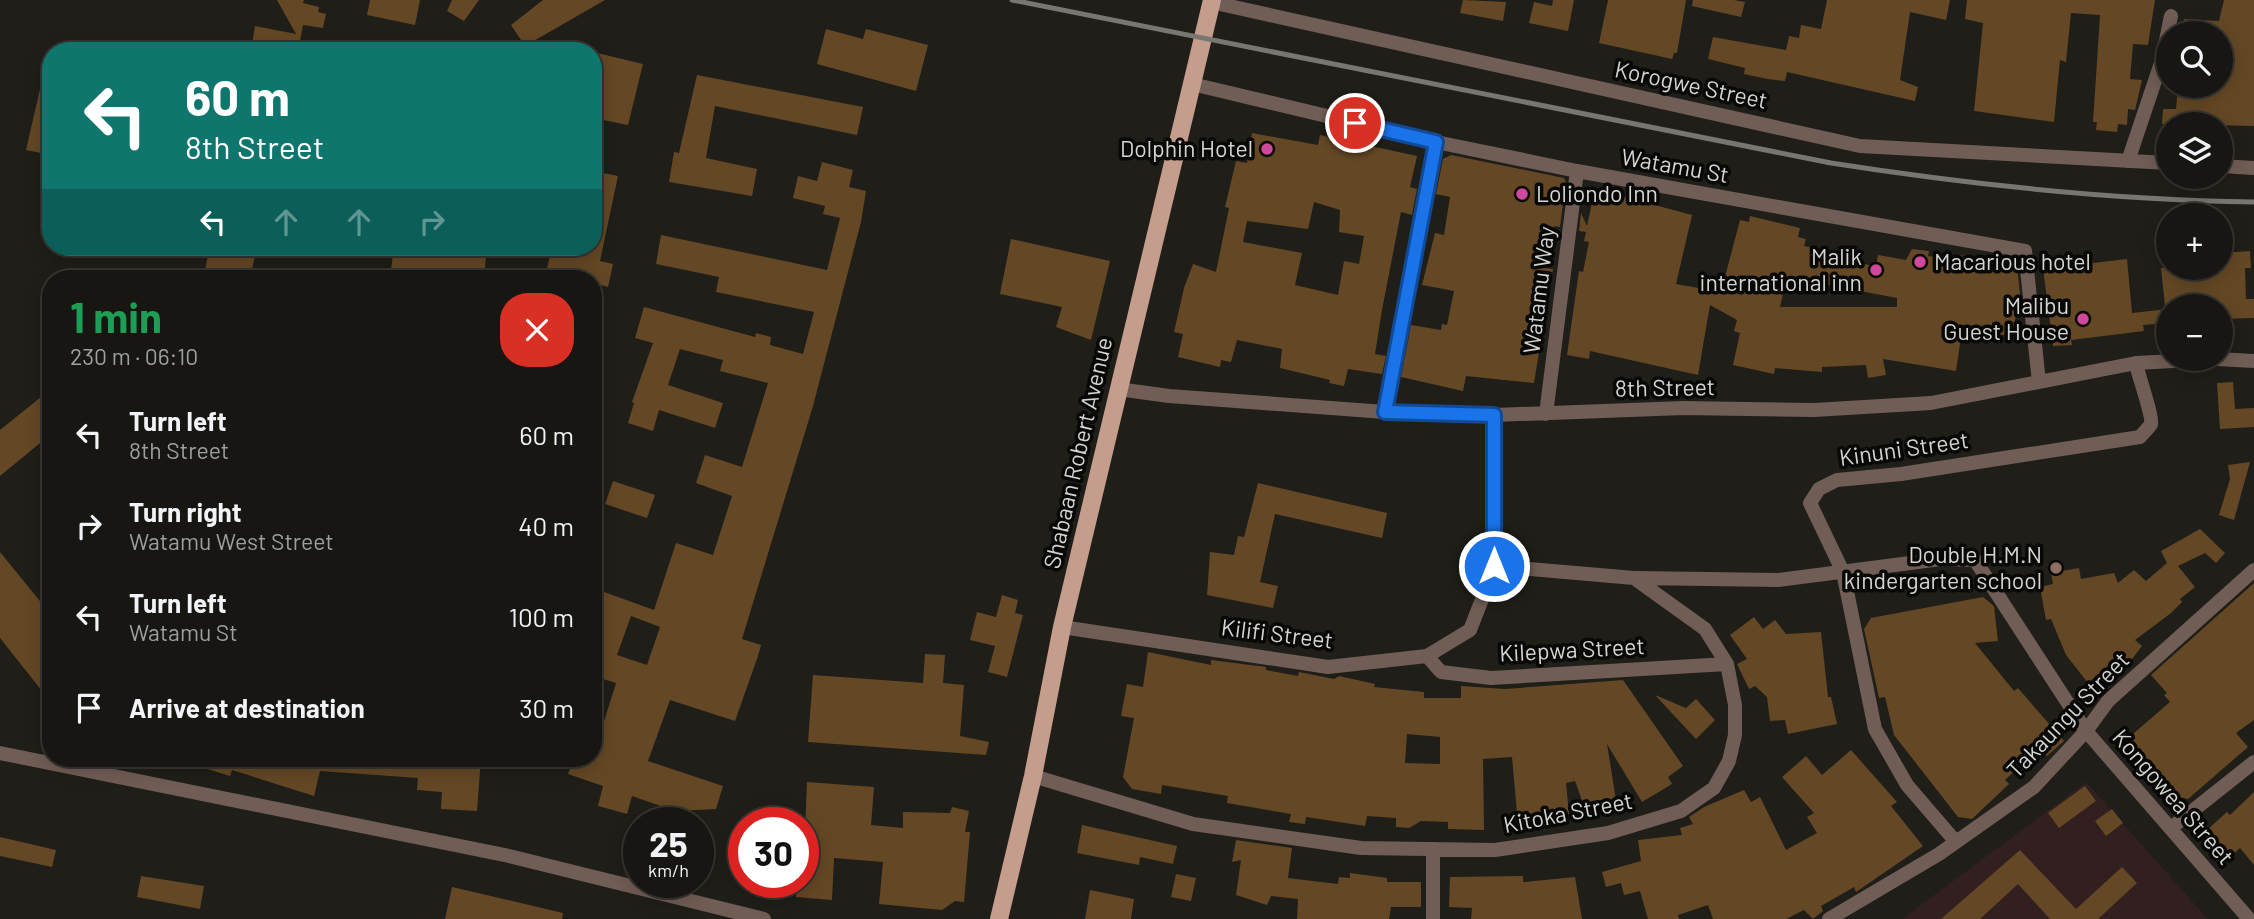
<!DOCTYPE html>
<html lang="en">
<head>
<meta charset="utf-8">
<style>
  :root { --surface:#171612; --page:#201f1b; --text:#f1f3f6; --muted:#9e9f9f; --line:#363532 }
  body { margin:0; font-family:Barlow,sans-serif; background:var(--page); color:var(--text); height:100vh; display:flex; flex-direction:column; font-size:26px; white-space:nowrap }
  * { box-sizing:border-box; margin:0 }
  p { font-size:23px; color:var(--muted) }
  .icon { flex:none; width:38px; height:38px; fill:none; stroke:currentColor; stroke-width:2; stroke-linecap:round; stroke-linejoin:round }
  .map { position:relative; flex:1; overflow:hidden }
  .details { position:absolute; left:42px; top:270px; width:560px; height:497px; display:flex; flex-direction:column; background:var(--surface); border-radius:28px; box-shadow:0 4px 18px #0003,0 0 0 2px var(--line) }
  .details>* { flex:none }
  .banner { position:absolute; left:42px; top:42px; width:560px; height:214px; border-radius:28px; box-shadow:0 4px 18px #0003,0 0 0 2px var(--line); background:#0f766e; color:#fff; overflow:hidden }
  .fabs { position:absolute; left:2156px; top:21px; display:grid; gap:14px }
  .fabs a { display:grid; place-items:center; width:77px; height:77px; border-radius:50%; background:var(--surface); box-shadow:0 4px 18px #0003,0 0 0 2px var(--line); font-size:35px }
  .speed { position:absolute; left:623px; top:807px; display:flex; gap:14px; font-size:35px; font-weight:700; text-align:center }
  .speed>* { display:grid; place-content:center; width:91px; height:91px; border-radius:50%; background:var(--surface); box-shadow:0 4px 18px #0003,0 0 0 2px var(--line); line-height:1 }
  .speed small { font-size:18px; font-weight:400 }
  .speed .limit { border:10px solid #d22; background:#fff; color:#111 }
  .pin { position:absolute; display:grid; place-items:center; width:60px; height:60px; color:#fff; margin:-30px; border:4px solid #fff; border-radius:50%; box-shadow:0 2px 7px #0007 }
  .me { position:absolute; width:77px; margin:-38px; rotate:0deg; stroke-linejoin:round; filter:drop-shadow(0 0 5px #0008) }
  .turn { display:flex; align-items:center; gap:24px; height:147px; padding:0 28px; font-size:32px }
  .turn .icon { width:91px; height:91px; stroke-width:2.5 }
  .turn b { display:block; font-size:49px; line-height:60px }
  .lanes { display:flex; align-items:center; height:66px; padding:0 28px; background:#0003; justify-content:center; gap:35px; direction:ltr }
  .lanes .off { opacity:.35 }
  .round { display:grid; place-items:center; flex:none; width:74px; height:74px; border-radius:28px; background:var(--page) }
  .overview { display:flex; align-items:center; justify-content:space-between; height:119px; padding:0 28px }
  h1 { font-size:42px; font-weight:700; line-height:52px; color:#1e9e55 }
  ul { padding:0; list-style:none }
  li { display:flex; align-items:center; gap:21px; height:91px; padding:0 28px }
  li div { flex:1 }
  li b { display:block; font-size:26px }
  li em { font-style:normal }
  .map>svg:first-child { display:block }
  .education { fill:#321f20 }
  .building { fill:#644825; fill-rule:evenodd }
  .lines { fill:none; stroke-linecap:round; stroke-linejoin:round }
  .minor { stroke:#705d55; stroke-width:14 }
  .primary { stroke:#c59d8c; stroke-width:18 }
  .rail { stroke:#777671; stroke-width:5 }
  .route-casing { stroke:#114b97; stroke-width:18 }
  .route { stroke:#1a73e8; stroke-width:12 }
  .hotel-dot { fill:#d1479c; stroke:#080806; stroke-width:2.5 }
  .education-dot { fill:#8d6e63; stroke:#080806; stroke-width:2.5 }
  .labels { text-anchor:middle; stroke-width:7; stroke-linejoin:round; paint-order:stroke }
  .street-label { font-size:23px; fill:#d6d5d1; stroke:#080806 }
  .poi-label { font-size:23px; fill:#d6d5d1; stroke:#080806; text-anchor:end }
</style>
</head>
<body>
<div class="map">
<svg width="2254" height="919" viewBox="0 0 2254 919">
  <rect width="100%" height="100%" fill="#1f1e18"/>
  <path class="education" d="M2086,782L2208,919H1902Z"/>
  <path class="building" d="M277,0H304L303,3L319,7L318,12L326,14L323,28L303,25L298,51H251L255,26L296,34Z
    M370,0H420L415,25L367,15Z
    M452,0H479L464,21L447,11Z
    M543,0H605L525,46L511,25Z
    M1463,0L1506,2L1503,21L1460,13Z
    M1553,0H1574L1568,31L1529,23L1534,2L1552,6Z
    M1608,0H1686L1677,53H1674L1672,59L1599,43Z
    M1693,0H1734L1745,2L1741,17L1692,6Z
    M1827,0H1950L1946,20L1910,12L1900,80L1918,87L1915,101L1787,72L1785,81L1768,79L1744,74L1745,68L1708,59L1713,37L1786,50L1789,36L1799,38L1801,25L1821,29Z
    M1967,0H2155L2148,45L2133,44L2130,79L2142,80L2135,110L2128,109L2127,125L2118,124L2117,132L2096,130L2097,122H2093L2100,15L2071,13L2066,62L2060,60L2054,122L1974,111L1983,23L1965,19Z
    M2224,0H2254V126L2162,124L2163,109H2176L2178,86H2221V33H2183L2184,19L2219,21Z
    M826,29L863,39L866,29L928,45L916,91L817,64Z
    M593,52L643,64L628,125L593,118Z
    M697,75L863,107L857,135L715,106L706,158L757,169L752,196L669,182L674,152L679,153Z
    M43,76H51V155L26,150Z
    M1252,133L1318,145L1320,135L1417,156L1410,187L1417,189L1412,215L1401,212L1382,310L1375,354L1386,356L1382,374L1348,369L1344,386L1329,383L1330,380L1280,368L1282,349L1237,340L1231,362L1221,360L1220,367L1178,357L1183,334L1174,332L1184,288L1193,264L1216,272L1229,208L1225,207L1236,161L1247,163ZM1314,202L1340,210L1339,232L1364,236L1359,264L1344,261L1338,295L1295,285L1302,253L1243,242L1247,221L1308,229Z
    M1451,155L1564,178L1566,182L1560,227L1554,226L1545,268L1553,269L1537,339L1541,340L1534,383L1466,376L1463,391L1401,377L1411,325L1441,330L1442,324L1447,325L1454,291L1422,285L1435,233L1444,235L1450,197L1436,194L1443,159Z
    M822,162L853,170L849,187L866,191L861,222L813,406L742,639L761,645L758,656L735,721L670,700L648,761L723,786L716,809L675,811L632,796L627,814L598,806L603,786L568,774L574,758H593V742L597,744L616,683L593,676V588L654,610L676,543L713,555L732,496L696,483L705,455L742,467L768,383L720,371L723,360L680,349L668,385L723,403L715,428L659,410L653,431L628,423L634,403L632,402L653,343L635,338L644,307L755,337L756,333L771,337L770,345L803,354L814,312L716,292L719,277L656,264L661,235L827,270L840,218L823,214L825,206L793,198L798,176L817,181ZM631,616L660,627L647,665L617,655Z
    M593,171L618,176L600,261L613,264L608,287L593,283V278H570L546,273L552,247H593Z
    M1595,189L1692,215L1676,284L1721,292L1740,220L1749,222L1750,216L1800,228L1798,237L1806,239L1804,246L1845,254L1843,261L1876,266L1878,255L1906,260L1912,249L1929,251L1928,256L1949,259L1955,255L1968,256L1973,260L2017,266L2020,294L2012,336L1962,330L1956,371L1883,359L1886,375L1868,378L1866,365L1822,367V372L1775,368L1774,374L1733,365L1740,333L1734,331L1737,320L1710,305L1698,375L1590,351L1589,359L1567,355L1579,271L1583,272L1589,242L1584,241L1586,232L1579,231L1581,213L1587,226ZM1787,277L1897,298V307H1780Z
    M1011,239L1110,261L1091,340L1056,327L1062,307L1000,294Z
    M210,247H257L250,278H203Z
    M394,247H487L484,278H390Z
    M2250,251L2251,268H2245L2246,299H2254V318L2221,319V306H2165L2161,268H2221V253Z
    M2127,259L2132,313L2168,309V323L2143,325L2144,331L2071,340L2072,345L2053,346L2043,268L2054,267L2053,263L2092,260L2093,263Z
    M2233,382L2235,409L2254,408V427L2220,429L2217,383Z
    M51,389V434L0,476V430Z
    M2250,462L2234,520L2219,515L2230,479L2228,465Z
    M613,481L655,495L647,518L605,504Z
    M1258,483L1387,513L1382,538L1275,514L1260,582L1278,586L1273,608L1207,595L1210,552L1234,555L1238,536L1244,537Z
    M2200,529L2225,553L2216,563L2205,553L2178,566L2195,587L2180,599L2182,602L2171,613L2135,640L2142,646L2132,659L2102,679L2099,675L2088,683L2066,655L2051,619L2046,620L2040,587L2053,584L2051,573L2079,568L2081,579L2114,573L2118,583L2134,570L2146,581L2167,563L2161,551Z
    M0,552L48,611L45,614L51,621V684L42,691L0,638Z
    M2254,583V720L2236,733L2248,747L2188,799L2175,796L2126,740L2170,702L2164,695L2167,693L2151,675Z
    M1002,595L1018,600L1015,613L1023,615L1007,677L988,672L995,646L970,640L977,612L996,617Z
    M1983,597L1994,606L1998,641L1975,643L2014,691L2018,688L2064,741L2047,756L2040,748L2005,780L2009,784L1972,819L1958,817L1894,735L1885,697L1879,698L1864,629L1871,618Z
    M1754,617L1763,629L1775,620L1786,634L1821,632L1828,697H1831L1837,724L1788,734L1785,720L1770,721L1767,697L1755,686L1749,689L1737,664L1747,659L1730,635Z
    M1148,652L1211,665V660L1266,667V670L1298,676L1299,672L1334,679L1339,676L1375,684L1374,687L1424,692V698H1461V686L1505,689L1623,680L1683,766L1668,777L1672,784L1642,802L1607,744L1617,806L1587,814L1575,781L1566,783L1569,814L1554,816V820L1518,824L1512,757L1483,759L1484,830L1448,829V822L1421,821L1409,828L1396,827V818L1367,816L1365,826L1306,817L1305,824L1289,822L1291,814L1227,803L1228,796L1162,785L1161,794L1132,789L1123,777L1134,718L1121,716L1127,684L1143,687ZM1407,734L1440,737V764L1405,763Z
    M925,654L945,655L943,683L964,685L960,736L989,742L986,755L808,742L813,675L923,683Z
    M1655,695L1686,708L1696,699L1715,720L1696,739Z
    M1851,750L1897,802L1891,806L1923,846L1856,892L1854,887L1821,906L1823,911L1813,919L1804,910L1786,919H1713L1708,905L1678,915L1679,919H1648L1640,891L1624,895L1621,883L1606,887L1602,872L1641,861L1638,840L1682,835L1680,828L1693,824L1689,817L1704,807L1744,790L1751,802L1760,797L1786,850L1817,833L1807,817L1814,813L1782,777L1806,756L1822,775Z
    M182,758H481L477,811L441,809L442,792L417,790L418,778L320,771L314,796L232,770L230,776L182,761Z
    M807,782L874,787L871,825L903,828V812L950,813L952,807L969,811L965,832H970L964,902L955,901L942,910L879,904L883,862L834,858L832,900L796,897L797,882H803Z
    M2085,786L2096,801L2059,828L2048,813Z
    M2254,792V865L2240,848L2230,857L2209,836L2211,833L2208,829L2227,812L2230,815Z
    M2112,809L2123,823L2106,836L2095,821Z
    M1082,825L1177,846L1173,864L1140,857L1139,865L1077,853Z
    M0,837L56,850L52,867L0,856Z
    M1236,840L1292,848L1288,878L1338,884L1339,877L1350,878V873L1387,878V882H1421V907H1391L1389,919H1297L1298,899L1271,896L1267,905L1236,895L1241,860L1232,862Z
    M2020,850L2076,909L2122,867L2137,883L2098,919H2050L2018,884L1980,919H1941Z
    M1176,874L1196,878L1191,901L1171,897Z
    M141,876L204,886L200,909L137,897Z
    M1523,876V882L1575,877L1582,919H1471L1472,908L1449,907L1450,877Z
    M452,887L563,913L562,919H445Z
    M1090,890L1134,899L1131,919H1085Z"/>
  <g class="lines">
    <path class="minor" d="M1211,2L1860,146L2168,163
      M1192,84L1436,142L1577,171L2025,251L2039,382
      M2128,161L2162,60L2171,16
      M2221,166L2254,168
      M2217,359L2254,361
      M1118,389L1169,396L1385,412L1494,415L1683,408L1814,410L1931,403L2136,363L2210,359
      M1385,412L1436,142
      M1546,414L1577,171
      M1636,578L1778,580L1941,559L1975,560L2086,731L2249,919
      M1062,627L1328,667L1427,656L1470,630L1495,566L1494,415
      M1427,656L1441,672L1491,678L1727,664
      M0,753L509,856L764,919
      M1033,776L1193,824L1361,848L1495,850L1608,833L1681,811L1714,788L1729,761L1735,735V705L1727,664L1705,629L1634,578L1495,566
      M2171,828L2254,762
      M1956,842L1907,785L1875,729L1843,572L1810,503L1819,489L1837,480L1901,474L2140,437C2143,433 2149,428 2151,424C2153,416 2138,375 2136,363
      M1433,849V919
      M1829,919L1939,854L2034,787L2086,731L2108,701L2254,570"/>
    <path class="primary" d="M999,919L1033,776L1062,627L1212,0"/>
    <path class="rail" d="M1012,0L1831,163C1972,185 2111,200 2254,202"/>
  </g>
  <g class="lines">
    <defs>
      <path id="route" d="M1355,123L1436,142L1385,412L1494,415V566"/>
    </defs>
    <use href="#route" class="route-casing"/>
    <use href="#route" class="route"/>
  </g>
  <g class="hotel-dot">
    <circle cx="1267" cy="149" r="7"/>
    <circle cx="1522" cy="194" r="7"/>
    <circle cx="1920" cy="262" r="7"/>
    <circle cx="1876" cy="270" r="7"/>
    <circle cx="2083" cy="319" r="7"/>
  </g>
  <circle class="education-dot" cx="2056" cy="568" r="7"/>
  <g class="labels">
    <g class="street-label">
      <text transform="translate(1691 85) rotate(12)" y="8">Korogwe Street</text>
      <text transform="translate(1675 166) rotate(10)" y="8">Watamu St</text>
      <text transform="translate(1539 290) rotate(-83)" y="8">Watamu Way</text>
      <text transform="translate(1665 388) rotate(-1)" y="8">8th Street</text>
      <text transform="translate(1904 449) rotate(-8)" y="8">Kinuni Street</text>
      <text transform="translate(1078 453) rotate(-77)" y="8">Shabaan Robert Avenue</text>
      <text transform="translate(1277 634) rotate(7)" y="8">Kilifi Street</text>
      <text transform="translate(1572 650) rotate(-3)" y="8">Kilepwa Street</text>
      <text transform="translate(2068 715) rotate(-46)" y="8">Takaungu Street</text>
      <text transform="translate(2173 797) rotate(49)" y="8">Kongowea Street</text>
      <text transform="translate(1568 813) rotate(-11)" y="8">Kitoka Street</text>
    </g>
    <g class="poi-label">
      <text x="1253" y="157">Dolphin Hotel</text>
      <text x="1536" y="202" text-anchor="start">Loliondo Inn</text>
      <text x="1862" y="265">Malik<tspan x="1862" dy="26">international inn</tspan></text>
      <text x="1934" y="270" text-anchor="start">Macarious hotel</text>
      <text x="2069" y="314">Malibu<tspan x="2069" dy="26">Guest House</tspan></text>
      <text x="2042" y="563">Double H.M.N<tspan x="2042" dy="26">kindergarten school</tspan></text>
    </g>
  </g>
</svg>
<div class="fabs">
<a><svg class="icon" aria-label="search" viewBox="0 0 24 24"><circle cx="10" cy="10" r="6"/><path d="M15 15l6 6"/></svg></a>
<a><svg class="icon" aria-label="layers" viewBox="0 0 24 24"><path d="M12 4l9 5-9 5-9-5zM3 14l9 5 9-5"/></svg></a>
<a>+</a>
<a>−</a>
</div>
<div class="speed"><div>25<small>km/h</small></div><div class="limit">30</div></div>
<div class="pin" style="left:1355px;top:123px;background:#d93025"><svg class="icon" aria-label="arrive" viewBox="0 0 24 24"><path d="M6 21V4h12l-3 4 3 4H6"/></svg></div>
<svg class="me" style="left:1494px;top:566px" viewBox="-20 -20 40 40"><circle r="17" fill="#1a73e8" stroke="#fff" stroke-width="3"/><path d="M0-11L8 9 0 5-8 9z" fill="#fff"/></svg>
<div class="banner">
<div class="turn"><svg class="icon" aria-label="left" viewBox="0 0 24 24"><path d="M17 20v-9H6M10 6l-5 5 5 5"/></svg><div><b>60 m</b>8th Street</div></div>
<div class="lanes"><svg class="icon" aria-label="left" viewBox="0 0 24 24"><path d="M17 20v-9H6M10 6l-5 5 5 5"/></svg><svg class="icon off" aria-label="ahead" viewBox="0 0 24 24"><path d="M12 20V5M6 11l6-6 6 6"/></svg><svg class="icon off" aria-label="ahead" viewBox="0 0 24 24"><path d="M12 20V5M6 11l6-6 6 6"/></svg><svg class="icon off" aria-label="right" viewBox="0 0 24 24"><path d="M7 20v-9h11M14 6l5 5-5 5"/></svg></div>
</div>
<section class="details">
<div class="overview"><div><h1>1 min</h1><p>230 m · 06:10</p></div><a class="round" style="background:#d93025;color:#fff"><svg class="icon" aria-label="close" viewBox="0 0 24 24"><path d="M6 6l12 12M18 6L6 18"/></svg></a></div>
<ul>
<li><svg class="icon" aria-label="left" viewBox="0 0 24 24"><path d="M17 20v-9H6M10 6l-5 5 5 5"/></svg><div><b>Turn left</b><p>8th Street</p></div><em>60 m</em></li>
<li><svg class="icon" aria-label="right" viewBox="0 0 24 24"><path d="M7 20v-9h11M14 6l5 5-5 5"/></svg><div><b>Turn right</b><p>Watamu West Street</p></div><em>40 m</em></li>
<li><svg class="icon" aria-label="left" viewBox="0 0 24 24"><path d="M17 20v-9H6M10 6l-5 5 5 5"/></svg><div><b>Turn left</b><p>Watamu St</p></div><em>100 m</em></li>
<li><svg class="icon" aria-label="arrive" viewBox="0 0 24 24"><path d="M6 21V4h12l-3 4 3 4H6"/></svg><div><b>Arrive at destination</b></div><em>30 m</em></li>
</ul>
</section>
</div>
</body>
</html>
